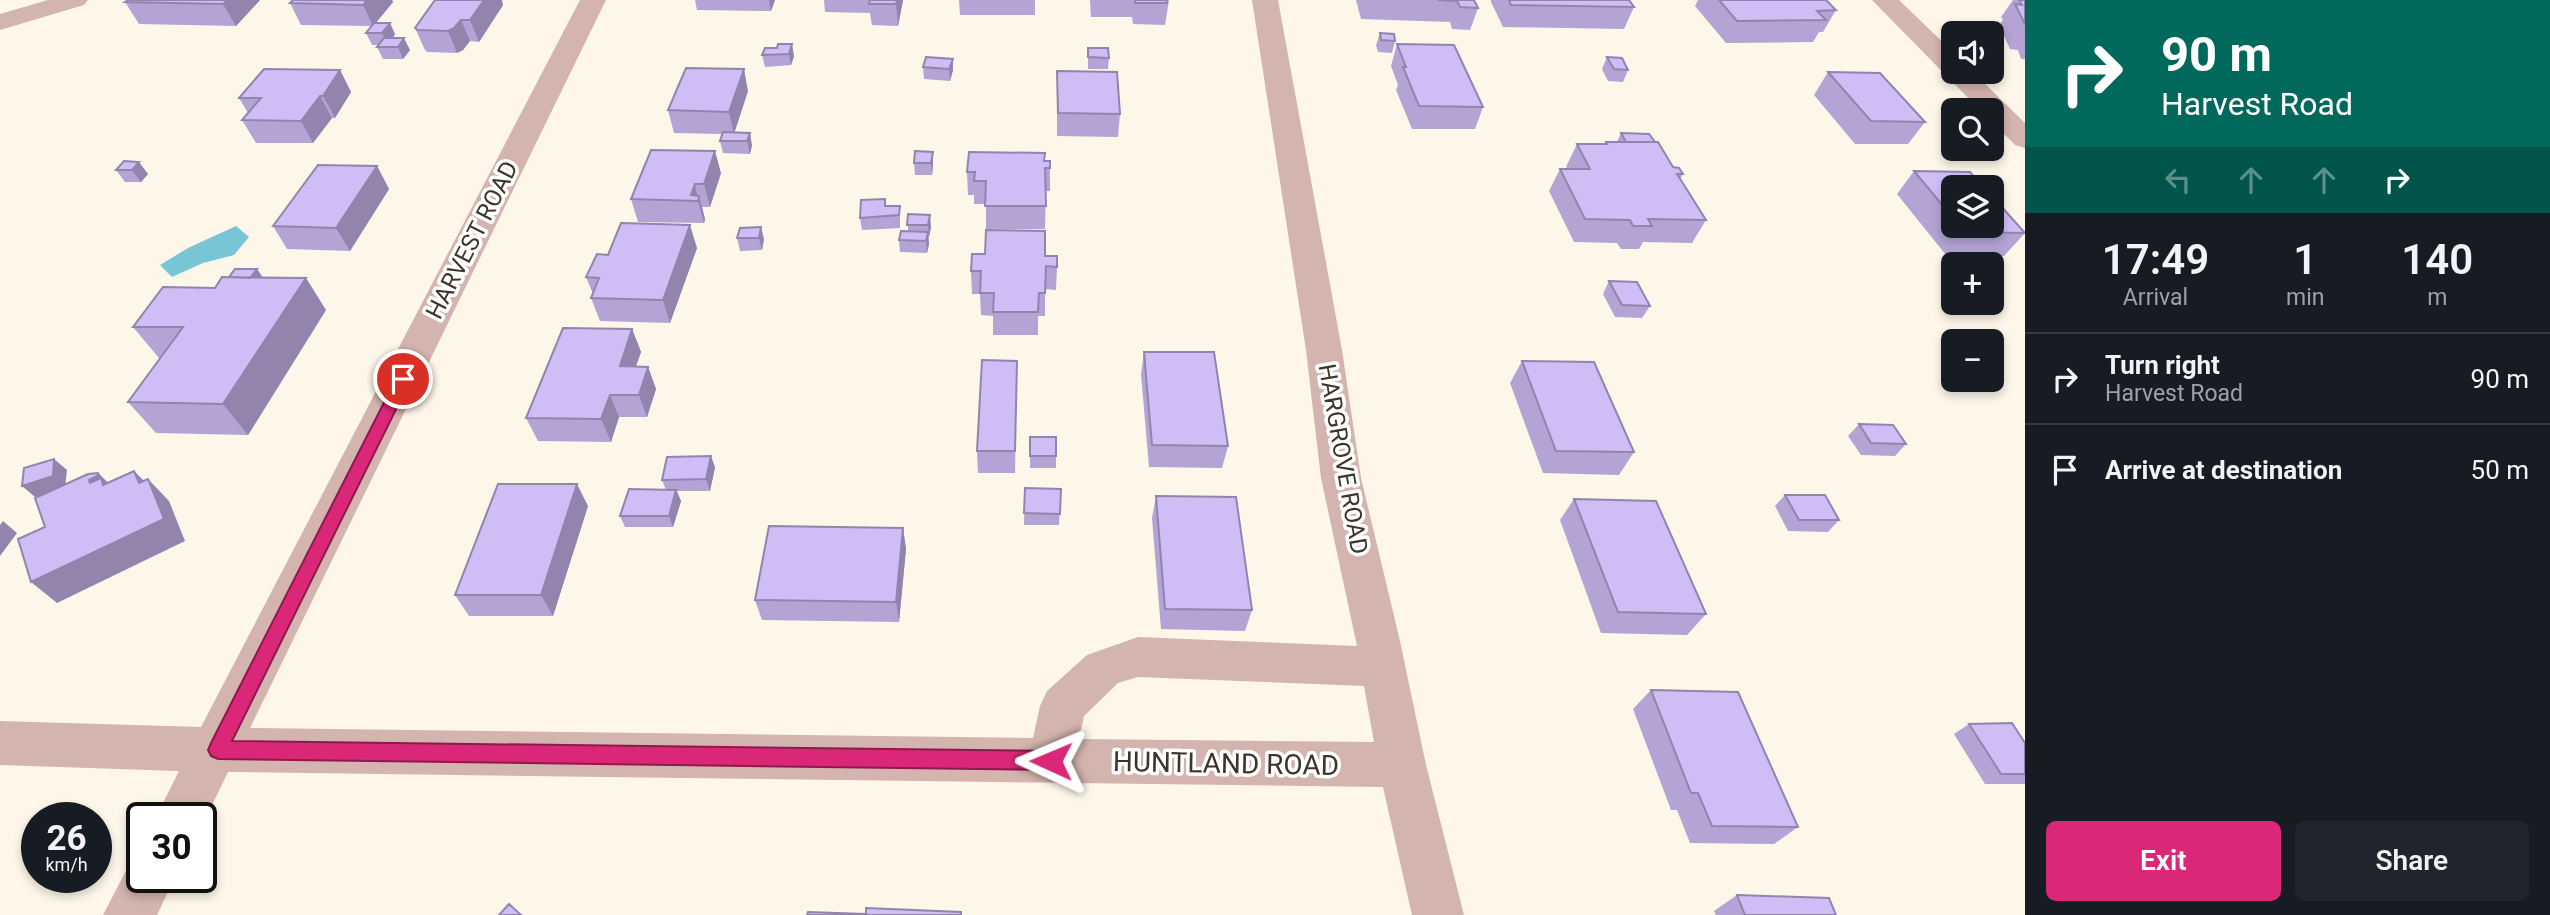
<!DOCTYPE html>
<html lang="en">
<head>
<meta charset="utf-8">
<style>
  :root { --surface:#171b24; --page:#20242c; --text:#f1f3f6; --muted:#9ea1a6; --line:#363941; --accent:#db2777 }
  body { margin:0; font-family:Roboto,sans-serif; background:var(--page); color:var(--text); height:100vh; display:flex; flex-direction:column; font-size:26px; white-space:nowrap }
  * { box-sizing:border-box; margin:0 }
  p { font-size:23px; color:var(--muted) }
  .icon { flex:none; width:38px; height:38px; fill:none; stroke:currentColor; stroke-width:2; stroke-linecap:round; stroke-linejoin:round }
  .map { position:relative; flex:1; overflow:hidden }
  .side { display:flex; flex-direction:column; background:var(--surface); width:525px }
  .side>* { flex:none }
  .hud { background:#00695c; color:#fff; overflow:hidden }
  .controls { position:absolute; left:1941px; top:21px; display:grid; gap:14px }
  .controls a { display:grid; place-items:center; width:63px; height:63px; border-radius:10px; background:var(--surface); box-shadow:0 4px 10px #0003; font-size:35px }
  .speed { position:absolute; left:21px; top:802px; display:flex; gap:14px; font-size:35px; font-weight:700; text-align:center }
  .speed>* { display:grid; place-content:center; width:91px; height:91px; border-radius:50%; background:var(--surface); box-shadow:0 4px 10px #0003; line-height:1 }
  .speed small { font-size:18px; font-weight:400 }
  .speed .limit { border:4px solid #111; border-radius:10px; background:#fff; color:#111 }
  .pin { position:absolute; display:grid; place-items:center; width:60px; height:60px; color:#fff; margin:-30px; border:4px solid #fff; border-radius:50%; box-shadow:0 2px 7px #0007 }
  .me { position:absolute; width:77px; margin:-38px; rotate:271deg; stroke-linejoin:round; filter:drop-shadow(0 0 5px #0008) }
  .turn { display:flex; align-items:center; gap:24px; height:147px; padding:0 21px; font-size:32px }
  .turn .icon { width:91px; height:91px; stroke-width:2.5 }
  .turn b { display:block; font-size:49px; line-height:60px }
  .lanes { display:flex; align-items:center; height:66px; padding:0 21px; background:#0003; justify-content:center; gap:35px; direction:ltr }
  .lanes .off { opacity:.35 }
  .eta { display:flex; justify-content:space-evenly; align-items:center; height:119px; text-align:center }
  .eta b { font-size:42px; font-weight:600; line-height:49px }
  .cta { display:flex; gap:14px; margin-top:auto; padding:14px 21px }
  .cta a { flex:1; height:80px; border-radius:10px; background:var(--accent); color:#fff; font-size:28px; font-weight:600; line-height:80px; text-align:center }
  .cta a+a { background:var(--page); color:var(--text) }
  ul { padding:0; list-style:none }
  li { display:flex; align-items:center; gap:21px; height:91px; padding:0 21px; border-top:2px solid var(--line) }
  li div { flex:1 }
  li b { display:block; font-size:26px }
  li em { font-style:normal }
  main { display:flex; flex:1; min-height:0 }
  .map>svg:first-child { display:block }
  .water { fill:#77c5d5 }
  .lines { fill:none; stroke-linecap:round; stroke-linejoin:round }
  .minor { fill:#d3b4ae; fill-rule:evenodd }
  .wall { fill:#b4a3d4 }
  .shaded-wall { fill:#9284ac }
  .building { fill:#d1bdf6; stroke:#9284ac; stroke-width:2 }
  .route { fill:#db2777; stroke:#8e194d; stroke-width:2 }
  .labels { text-anchor:middle; stroke-width:7; stroke-linejoin:round; paint-order:stroke }
  .street-label { font-size:24px; fill:#3c3529; stroke:#fff }
  .near-street-label { font-size:28px; fill:#3c3529; stroke:#fff }
</style>
</head>
<body>
<main>
<div class="map">
<svg width="2025" height="915" viewBox="0 0 2025 915">
  <rect width="100%" height="100%" fill="#fef6e9"/>
  <path class="water" d="M236,226L249,237L234,255L203,263L172,277L160,265L188,248Z"/>
  <g class="lines">
    <path class="minor" d="M48,0H88L84,5L0,30V14Z
      M580,0H606L250,728L1033,738L1040,706L1047,691L1087,655L1138,637L1357,646L1321,478L1306,350L1252,0H1278L1342,350L1361,478L1400,641L1426,765L1464,915H1412L1383,787L228,772L201,828V817H156L179,771L0,765V721L201,727ZM1138,677L1364,686L1374,742L1079,739L1084,716L1118,683Z
      M1872,0H1899L1953,52V72H1973L2025,123V148L2015,145L1992,122V110H1980Z
      M142,855V877H175L157,915H103L132,859Z"/>
  </g>
  <path class="wall" d="M260,0L236,26L139,24L125,2Z
    M293,0H392L393,2L376,23L395,34L393,38L410,50L403,59H383L377,47L379,45H372L366,33L371,26L301,25L290,3Z
    M695,0H775L771,11L697,10Z
    M824,0H903L898,26L872,25L870,13L825,12Z
    M959,0H1035V15H960Z
    M1090,0H1169L1165,25L1133,24L1132,17H1091Z
    M1356,0H1474L1478,8L1470,30L1452,29L1450,22L1361,19Z
    M1491,0H1629L1634,7L1624,29L1503,27L1491,2Z
    M1698,0H1826L1836,10L1823,32H1819L1813,42L1726,43L1695,6Z
    M2013,0H2025V59H2021L2018,50L2010,49L1999,25L2003,20L2001,17Z
    M503,5L479,42L470,41L463,50L457,53L427,52L425,50L415,28Z
    M1380,33L1395,41L1392,53L1378,52L1376,45Z
    M1397,44L1483,107L1475,129H1412L1396,90L1398,85L1391,66Z
    M777,48L794,56L791,65L765,67L762,55Z
    M1088,48L1109,58L1108,69H1088Z
    M1607,57L1628,70L1623,82L1608,81L1602,69Z
    M953,59V70L950,81L924,79L923,67Z
    M340,70L351,92L335,118H332L313,143H256L242,120L248,113L239,98Z
    M1057,71L1120,114L1118,137L1057,136Z
    M1828,72L1925,122L1908,144H1855L1814,95Z
    M748,91L734,132L752,145L750,154L723,153L720,141L722,134L674,133L668,110Z
    M1621,133L1655,142L1673,167L1683,174L1680,179L1706,220L1692,243L1643,242L1639,249H1621L1617,243L1574,242L1549,191L1560,169H1568L1566,167L1577,144H1605L1606,142H1617Z
    M124,161L148,174L141,182H125L116,170Z
    M1044,161H1050V191H1046L1045,229H986V204H974V195H968L967,172Z
    M914,163L933,164L932,175H915Z
    M377,166L389,189L350,251L287,249L273,226Z
    M1914,171L1953,187V226H1992L2025,233L2004,256L1946,255L1897,194Z
    M721,173L710,207H702L705,219L704,223L638,222L631,199Z
    M885,206H900V228L862,230L860,218Z
    M908,214L931,227L929,237H928L929,244L927,253L900,252L899,240L908,231Z
    M740,228L764,239L762,250L740,251L737,238Z
    M697,248L670,323L600,321L591,298L593,294L586,277L608,255Z
    M1045,256L1057,267L1056,290L1045,289V316H1038V335H993V316L981,315L980,294H972L971,271Z
    M257,269L263,278L326,310L248,435L156,433L128,402L161,358H159L133,327L215,288L229,277Z
    M1609,281L1650,306L1642,318L1615,317L1603,294Z
    M632,329L641,352L636,366L648,367L656,389L647,417H619L611,442L538,441L526,418Z
    M1144,352L1228,446L1222,468L1149,467L1141,374Z
    M1017,361L1015,473H978L977,451Z
    M1522,361L1634,452L1619,475L1543,473L1510,383Z
    M1859,424L1906,444L1895,456L1861,455L1848,436Z
    M1030,437L1056,456V468H1030Z
    M715,467L710,491H677L681,501L673,527H625L620,516L666,490L662,480Z
    M1025,488L1061,489L1059,525H1024Z
    M1785,495L1839,520L1828,532L1788,531L1775,506Z
    M1156,496L1252,610L1245,631L1161,629L1152,518Z
    M1574,499L1706,614L1687,635L1601,633L1560,520Z
    M588,506L553,616H469L455,595Z
    M903,528L906,549L899,622L762,620L755,600Z
    M1651,690L1798,827L1774,844L1690,843L1677,810H1671L1633,709Z
    M1969,724L2025,743V784H1985L1954,734Z
    M1737,895L1836,915H1716L1714,911Z"/>
  <path class="shaded-wall" d="M227,0H260L236,26L223,4Z
    M367,0H392L393,2L373,26L363,5Z
    M484,0H502L503,5L479,42L470,20Z
    M769,0H775L771,11Z
    M897,0H903L898,26L896,4Z
    M461,20L470,41L463,50L457,53L448,31Z
    M390,23L395,34L388,45L382,33Z
    M404,38L410,50L403,59L398,47Z
    M792,44L794,56L791,65L789,54Z
    M953,59V70L950,81L949,69Z
    M744,69L748,91L734,134L729,112Z
    M340,70L351,92L335,118L323,96Z
    M320,96L332,118L313,143L301,121Z
    M750,133L752,145L750,154L747,141Z
    M715,151L721,173L710,207L704,184Z
    M933,152V164L932,175L931,163Z
    M139,162L148,174L141,182L132,170Z
    M377,166L389,189L350,251L336,228Z
    M695,184L698,199L699,196L705,219L704,223L698,201L691,195Z
    M930,215L931,227L929,237L928,225Z
    M690,225L697,248L670,323L663,300Z
    M761,227L764,239L762,250L759,238Z
    M928,232L929,244L927,253L926,241Z
    M257,269L265,281L247,283Z
    M306,278L326,310L248,435L223,404Z
    M632,329L641,352L628,389L620,366Z
    M648,367L656,389L647,417L639,395Z
    M610,395L619,417L611,442L601,419Z
    M711,456L715,467L710,491L706,479Z
    M54,459L67,470L65,488L35,497L22,486Z
    M134,471L152,489L148,479L169,501L185,541L57,603L31,582L139,483Z
    M98,473L121,495L90,483L89,480Z
    M577,484L588,506L553,616L541,595Z
    M676,490L681,501L673,527L669,516Z
    M3,521L17,533L0,556V525Z
    M903,528L906,549L899,622L896,602Z"/>
  <path class="building" d="M128,0H227L223,4L125,2Z
    M293,0H367L363,5L290,3Z
    M435,0H484L470,20H461L454,28L448,31L418,30L415,28Z
    M870,0H897L896,4H869Z
    M1135,0H1167V3H1135Z
    M1438,0H1474L1478,8L1460,7L1457,1Z
    M1509,0H1629L1634,7L1511,5Z
    M1719,0H1826L1836,10L1817,11L1826,20L1737,21Z
    M2019,0H2025V24L2015,4L2022,5Z
    M374,23H390L382,33H366Z
    M1380,33L1394,34L1395,41L1381,40Z
    M384,38H404L398,47H377Z
    M778,44H792L789,54L762,55L765,48H777Z
    M1397,44L1454,45L1483,107L1419,106L1403,67H1406Z
    M1088,48H1108L1109,58L1088,57Z
    M926,57L953,59L949,69L923,67Z
    M1607,57L1622,58L1628,70L1614,69Z
    M686,68L744,69L729,112L668,110Z
    M264,69L340,70L323,96H320L301,121L242,120L261,98H239Z
    M1057,71L1117,72L1120,114L1058,113Z
    M1828,72L1880,73L1925,122L1871,121Z
    M723,132L750,133L747,141H720Z
    M1621,133L1649,134L1655,142H1626Z
    M1606,142H1658L1673,167L1679,168L1683,174H1677L1706,220L1648,219L1652,226H1633L1630,220L1585,219L1560,169H1590L1577,144H1607Z
    M651,150L715,151L704,184H695L691,195L699,196L698,201L631,199Z
    M915,151L933,152L931,163H914Z
    M969,152L1045,153L1044,161H1050V168H1045L1046,206H985L986,181H974L975,172H967Z
    M124,161L139,162L132,170H116Z
    M318,165L377,166L336,228L273,226Z
    M1914,171L1970,172L1983,187H1953V218Z
    M1992,196L2025,233L1965,232L1959,226H1992Z
    M885,199V206H900L899,215L860,218L861,200Z
    M908,214L930,215L928,225H907Z
    M621,223L690,225L663,300L591,298L599,278L586,277L597,254L608,255Z
    M761,227L759,238H737L740,228Z
    M986,230L1045,231V256H1057V267L1046,266L1045,293H1039L1038,312H993L994,293H980L981,271H971L972,254H985Z
    M901,231L928,232L926,241L899,240Z
    M235,269H257L250,278L229,277Z
    M222,277L306,278L223,404L128,402L183,327H133L163,287L215,288Z
    M1609,281L1637,282L1650,306L1622,305Z
    M563,328L632,329L620,366L648,367L639,395H610L601,419L526,418Z
    M1144,352H1214L1228,446L1152,445Z
    M982,360L1017,361L1015,451H977Z
    M1522,361L1594,362L1634,452L1556,451Z
    M1859,424L1893,425L1906,444L1871,443Z
    M1030,437H1056V456H1030Z
    M711,456L706,479L662,480L667,457Z
    M54,459L53,476L22,486L24,468Z
    M134,471L139,483L148,479L164,519L31,582L18,539L45,527L35,498L88,474L98,473L99,475L89,480L90,483L101,478L103,485Z
    M498,484H577L541,595H455Z
    M1025,488L1061,489L1060,514L1024,513Z
    M629,489L676,490L669,516H620Z
    M1785,495H1825L1839,520H1799Z
    M1156,496L1236,497L1252,610L1165,609Z
    M1574,499L1656,501L1706,614L1618,612Z
    M769,526L903,528L896,602L755,600Z
    M1651,690L1738,692L1798,827L1712,826L1698,793H1691Z
    M2012,723L2025,743V774H2001L1969,724Z
    M1737,895L1829,898L1836,915H1745Z
    M509,904L521,915H499Z
    M866,908L961,912V915H807L808,912L866,914Z"/>
  <path class="route" d="M403,373L411,379L232,741L1051,751L1058,754L1061,761L1058,767L1051,770L218,759L211,756L208,750L211,743L396,379Z"/>
  <g class="labels">
    <g class="street-label">
      <text transform="translate(472 240) rotate(-63)" y="8">HARVEST ROAD</text>
      <text transform="translate(1343 459) rotate(80)" y="8">HARGROVE ROAD</text>
    </g>
    <g class="near-street-label">
      <text transform="translate(1226 763) rotate(1)" y="10">HUNTLAND ROAD</text>
    </g>
  </g>
</svg>
<div class="controls">
<a><svg class="icon" aria-label="sound" viewBox="0 0 24 24"><path d="M4 9h4l5-4v14l-5-4H4zM17 9q2 3 0 6"/></svg></a>
<a><svg class="icon" aria-label="search" viewBox="0 0 24 24"><circle cx="10" cy="10" r="6"/><path d="M15 15l6 6"/></svg></a>
<a><svg class="icon" aria-label="layers" viewBox="0 0 24 24"><path d="M12 4l9 5-9 5-9-5zM3 14l9 5 9-5"/></svg></a>
<a>+</a>
<a>−</a>
</div>
<div class="speed"><div>26<small>km/h</small></div><div class="limit">30</div></div>
<div class="pin" style="left:403px;top:379px;background:#d93025"><svg class="icon" aria-label="arrive" viewBox="0 0 24 24"><path d="M6 21V4h12l-3 4 3 4H6"/></svg></div>
<svg class="me" style="left:1051px;top:761px" viewBox="-20 -20 40 40"><path d="M0-17L14 15 0 8-14 15z" fill="#db2777" stroke="#fff" stroke-width="4"/></svg>
</div>
<section class="side">
<div class="hud">
<div class="turn"><svg class="icon" aria-label="right" viewBox="0 0 24 24"><path d="M7 20v-9h11M14 6l5 5-5 5"/></svg><div><b>90 m</b>Harvest Road</div></div>
<div class="lanes"><svg class="icon off" aria-label="left" viewBox="0 0 24 24"><path d="M17 20v-9H6M10 6l-5 5 5 5"/></svg><svg class="icon off" aria-label="ahead" viewBox="0 0 24 24"><path d="M12 20V5M6 11l6-6 6 6"/></svg><svg class="icon off" aria-label="ahead" viewBox="0 0 24 24"><path d="M12 20V5M6 11l6-6 6 6"/></svg><svg class="icon" aria-label="right" viewBox="0 0 24 24"><path d="M7 20v-9h11M14 6l5 5-5 5"/></svg></div>
</div>
<div class="eta">
<div><b>17:49</b><p>Arrival</p></div>
<div><b>1</b><p>min</p></div>
<div><b>140</b><p>m</p></div>
</div>
<ul>
<li><svg class="icon" aria-label="right" viewBox="0 0 24 24"><path d="M7 20v-9h11M14 6l5 5-5 5"/></svg><div><b>Turn right</b><p>Harvest Road</p></div><em>90 m</em></li>
<li><svg class="icon" aria-label="arrive" viewBox="0 0 24 24"><path d="M6 21V4h12l-3 4 3 4H6"/></svg><div><b>Arrive at destination</b></div><em>50 m</em></li>
</ul>
<div class="cta"><a>Exit</a><a>Share</a></div>
</section>
</main>
</body>
</html>
